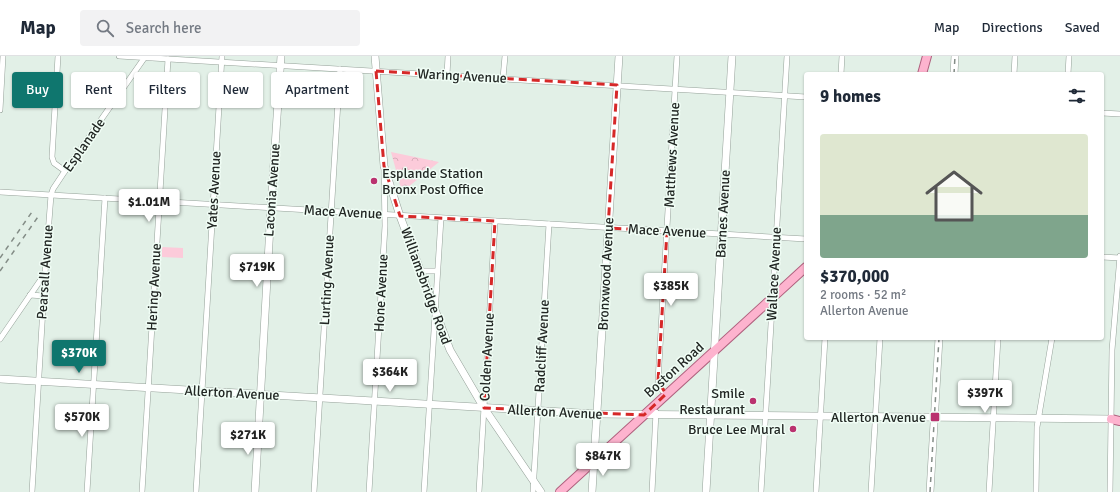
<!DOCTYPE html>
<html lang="en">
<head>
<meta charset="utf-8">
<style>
  body { margin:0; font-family:Signika,sans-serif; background:#f2f2f3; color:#1f2937; height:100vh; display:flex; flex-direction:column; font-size:15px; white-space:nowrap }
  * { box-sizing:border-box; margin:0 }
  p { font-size:13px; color:#747a83 }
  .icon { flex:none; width:22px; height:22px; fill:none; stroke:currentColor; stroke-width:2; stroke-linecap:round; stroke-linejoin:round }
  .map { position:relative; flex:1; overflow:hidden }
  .panel { position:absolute; left:804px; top:16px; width:300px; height:268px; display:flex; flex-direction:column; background:#fff; border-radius:4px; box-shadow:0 1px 3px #0004 }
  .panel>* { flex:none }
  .guide { position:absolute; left:12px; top:16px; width:380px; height:36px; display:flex; gap:8px }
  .price { position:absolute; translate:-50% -34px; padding:0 9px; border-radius:4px; background:#fff; color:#222; font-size:13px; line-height:26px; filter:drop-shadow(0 1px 2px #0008) }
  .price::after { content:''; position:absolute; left:50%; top:24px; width:12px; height:9px; margin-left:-6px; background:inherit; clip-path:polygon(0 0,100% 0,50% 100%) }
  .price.active { background:#0f766e; color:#fff }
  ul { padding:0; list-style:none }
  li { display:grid; align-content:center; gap:8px; height:212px; padding:0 16px }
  li span { display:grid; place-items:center; height:124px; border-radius:4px; color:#555 }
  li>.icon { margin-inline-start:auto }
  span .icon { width:72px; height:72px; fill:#fffc; stroke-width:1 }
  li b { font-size:17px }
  h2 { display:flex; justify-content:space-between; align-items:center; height:48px; padding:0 16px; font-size:17px }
  .tag { padding:0 14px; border-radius:4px; background:#fff; box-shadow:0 1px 3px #0004; font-size:14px; line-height:36px }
  .tag.active { background:#0f766e; color:#fff }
  header { display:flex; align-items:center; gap:24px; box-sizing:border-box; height:56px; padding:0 20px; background:#fff; border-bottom:1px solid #e0e1e3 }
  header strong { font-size:19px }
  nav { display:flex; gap:22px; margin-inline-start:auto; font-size:14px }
  .search { width:280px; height:36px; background:#f2f2f3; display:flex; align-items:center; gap:10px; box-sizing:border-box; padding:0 14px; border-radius:4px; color:#747a83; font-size:15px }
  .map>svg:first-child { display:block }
</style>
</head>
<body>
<header>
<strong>Map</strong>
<div class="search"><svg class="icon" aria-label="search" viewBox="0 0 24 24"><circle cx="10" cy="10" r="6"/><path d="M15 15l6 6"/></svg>Search here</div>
<nav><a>Map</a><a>Directions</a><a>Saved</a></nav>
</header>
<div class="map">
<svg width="1120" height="436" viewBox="0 0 1120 436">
  <defs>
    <pattern id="park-crowns" width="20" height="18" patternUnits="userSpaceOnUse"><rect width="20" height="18" fill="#fccbda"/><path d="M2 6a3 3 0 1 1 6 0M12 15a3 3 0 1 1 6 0" fill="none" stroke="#d8aebb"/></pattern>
  </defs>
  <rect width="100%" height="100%" fill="#e2f0e7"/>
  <polygon fill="#fccbda" points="162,191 183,192 183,202 162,201"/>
  <polygon fill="url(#park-crowns)" points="391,96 439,106 402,136"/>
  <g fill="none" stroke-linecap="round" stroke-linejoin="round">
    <defs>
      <g id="street">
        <polyline points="58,0 52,101 54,107 65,115"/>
        <polyline points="119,0 806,41"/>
        <polyline points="841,18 842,0"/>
        <polyline points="1014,18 1015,0"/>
        <polyline points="1068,18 1069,0"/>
        <polyline points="447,19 448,0"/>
        <polyline points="503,22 505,0"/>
        <polyline points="0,54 3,0"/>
        <polyline points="1102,57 1120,58"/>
        <polyline points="0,136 806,183"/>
        <polyline points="1102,201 1120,202"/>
        <polyline points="421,215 437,215"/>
        <polyline points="30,239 44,240"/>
        <polyline points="0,283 44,219"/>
        <polyline points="666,338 660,332 658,325 677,0"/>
        <polyline points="32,436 45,218 51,139 53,133 65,115 145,1"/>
        <polyline points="87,436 105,142"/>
        <polyline points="142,436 168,3"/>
        <polyline points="196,436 222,0"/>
        <polyline points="314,436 340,13"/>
        <polyline points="369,436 385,170 384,115"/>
        <polyline points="424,436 441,162"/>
        <polyline points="479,436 495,165"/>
        <polyline points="533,436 549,168"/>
        <polyline points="652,436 656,356"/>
        <polyline points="761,436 787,0"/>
        <polyline points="816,436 825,282"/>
        <polyline points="871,436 880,282"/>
        <polyline points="989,436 998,282"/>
        <polyline points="1036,436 1037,371 1052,282"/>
        <polyline points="1110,436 1112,294 1120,200"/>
      </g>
      <g id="secondary">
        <polyline points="375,0 384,110 400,160 450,294 484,352 541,436"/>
        <polyline points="954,18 955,0"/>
        <polyline points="0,323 597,358 1111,363"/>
        <polyline points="255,436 271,152 281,0"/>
        <polyline points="592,436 619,0"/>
        <polyline points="706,436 732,0"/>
        <polyline points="930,436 939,282"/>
      </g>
      <g id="primary">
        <polyline points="922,18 927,0"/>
        <polyline points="1111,363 1120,365"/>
        <polyline points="560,436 806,211"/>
      </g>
    </defs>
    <use href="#street" stroke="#95a199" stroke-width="6"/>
    <use href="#secondary" stroke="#95a199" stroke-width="8"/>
    <use href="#primary" stroke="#af617e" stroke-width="10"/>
    <use href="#street" stroke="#fff" stroke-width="5"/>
    <use href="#secondary" stroke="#fff" stroke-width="7"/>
    <use href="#primary" stroke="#fdb3ce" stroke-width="8"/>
    <g stroke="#838c86" stroke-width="1.5" stroke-dasharray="5 5" stroke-linecap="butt">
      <polyline points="954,18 955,0"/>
      <polyline points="0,202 34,153"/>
      <polyline points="0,215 40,158"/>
      <polyline points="930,436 939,282"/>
    </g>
  </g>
  <path fill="none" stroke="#d62828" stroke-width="3" stroke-dasharray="8 5" stroke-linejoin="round" d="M376,15L617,29L608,172L667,175L658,325L666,338L644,359L484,352L495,165L400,160L384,110Z"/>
  <g fill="#ba326f" stroke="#f0fdf5" stroke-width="1.5">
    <circle cx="374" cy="125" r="4"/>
    <circle cx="753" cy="345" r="4"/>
    <rect x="930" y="356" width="10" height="10" rx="2"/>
    <circle cx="793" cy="373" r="4"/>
  </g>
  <g text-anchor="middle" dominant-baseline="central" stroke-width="3" stroke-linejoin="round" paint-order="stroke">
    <g font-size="14" fill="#222724" stroke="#f0fdf5">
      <text transform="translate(462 20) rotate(3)">Waring Avenue</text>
      <text transform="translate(84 89) rotate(-55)">Esplanade</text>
      <text transform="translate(672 99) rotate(-87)">Matthews Avenue</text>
      <text transform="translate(214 134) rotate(-87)">Yates Avenue</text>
      <text transform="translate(272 134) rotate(-86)">Laconia Avenue</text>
      <text transform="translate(343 156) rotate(3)">Mace Avenue</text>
      <text transform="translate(723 158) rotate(-87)">Barnes Avenue</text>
      <text transform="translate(667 175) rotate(3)">Mace Avenue</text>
      <text transform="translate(45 216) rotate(-86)">Pearsall Avenue</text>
      <text transform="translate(606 218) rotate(-87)">Bronxwood Avenue</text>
      <text transform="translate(774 218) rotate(-87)">Wallace Avenue</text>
      <text transform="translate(327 224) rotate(-87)">Lurting Avenue</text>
      <text transform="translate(426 230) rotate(70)">Williamsbridge Road</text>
      <text transform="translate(154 231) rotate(-87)">Hering Avenue</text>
      <text transform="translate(381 237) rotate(-87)">Hone Avenue</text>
      <text transform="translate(542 290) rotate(-87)">Radcliff Avenue</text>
      <text transform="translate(487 301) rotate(-87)">Colden Avenue</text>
      <text transform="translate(674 314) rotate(-42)">Boston Road</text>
      <text transform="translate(232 337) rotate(3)">Allerton Avenue</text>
      <text transform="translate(555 356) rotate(3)">Allerton Avenue</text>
    </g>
    <g font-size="14" fill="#222724" stroke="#f0fdf5" text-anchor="end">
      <text x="382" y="117" text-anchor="start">Esplande Station<tspan x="382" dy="16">Bronx Post Office</tspan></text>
      <text x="745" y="337">Smile<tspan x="745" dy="16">Restaurant</tspan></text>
      <text x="926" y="361">Allerton Avenue</text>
      <text x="785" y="373">Bruce Lee Mural</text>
    </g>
  </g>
</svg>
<b class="price" style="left:149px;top:167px">$1.01M</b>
<b class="price" style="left:257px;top:232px">$719K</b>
<b class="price" style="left:671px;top:251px">$385K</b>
<b class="price active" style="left:79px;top:318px">$370K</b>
<b class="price" style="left:390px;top:337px">$364K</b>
<b class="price" style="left:985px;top:358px">$397K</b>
<b class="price" style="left:82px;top:382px">$570K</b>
<b class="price" style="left:248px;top:400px">$271K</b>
<b class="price" style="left:603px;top:421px">$847K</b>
<div class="guide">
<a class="tag active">Buy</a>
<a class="tag">Rent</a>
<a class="tag">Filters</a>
<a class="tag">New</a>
<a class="tag">Apartment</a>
</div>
<section class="panel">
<h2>9 homes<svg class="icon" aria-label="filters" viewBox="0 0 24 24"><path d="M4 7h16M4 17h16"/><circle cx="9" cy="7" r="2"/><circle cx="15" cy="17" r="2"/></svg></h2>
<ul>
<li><span style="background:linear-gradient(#dfe7d0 65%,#7fa58c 0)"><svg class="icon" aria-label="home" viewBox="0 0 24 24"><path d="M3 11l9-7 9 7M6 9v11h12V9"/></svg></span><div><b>$370,000</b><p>2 rooms · 52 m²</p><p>Allerton Avenue</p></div></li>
</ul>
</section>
</div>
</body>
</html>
